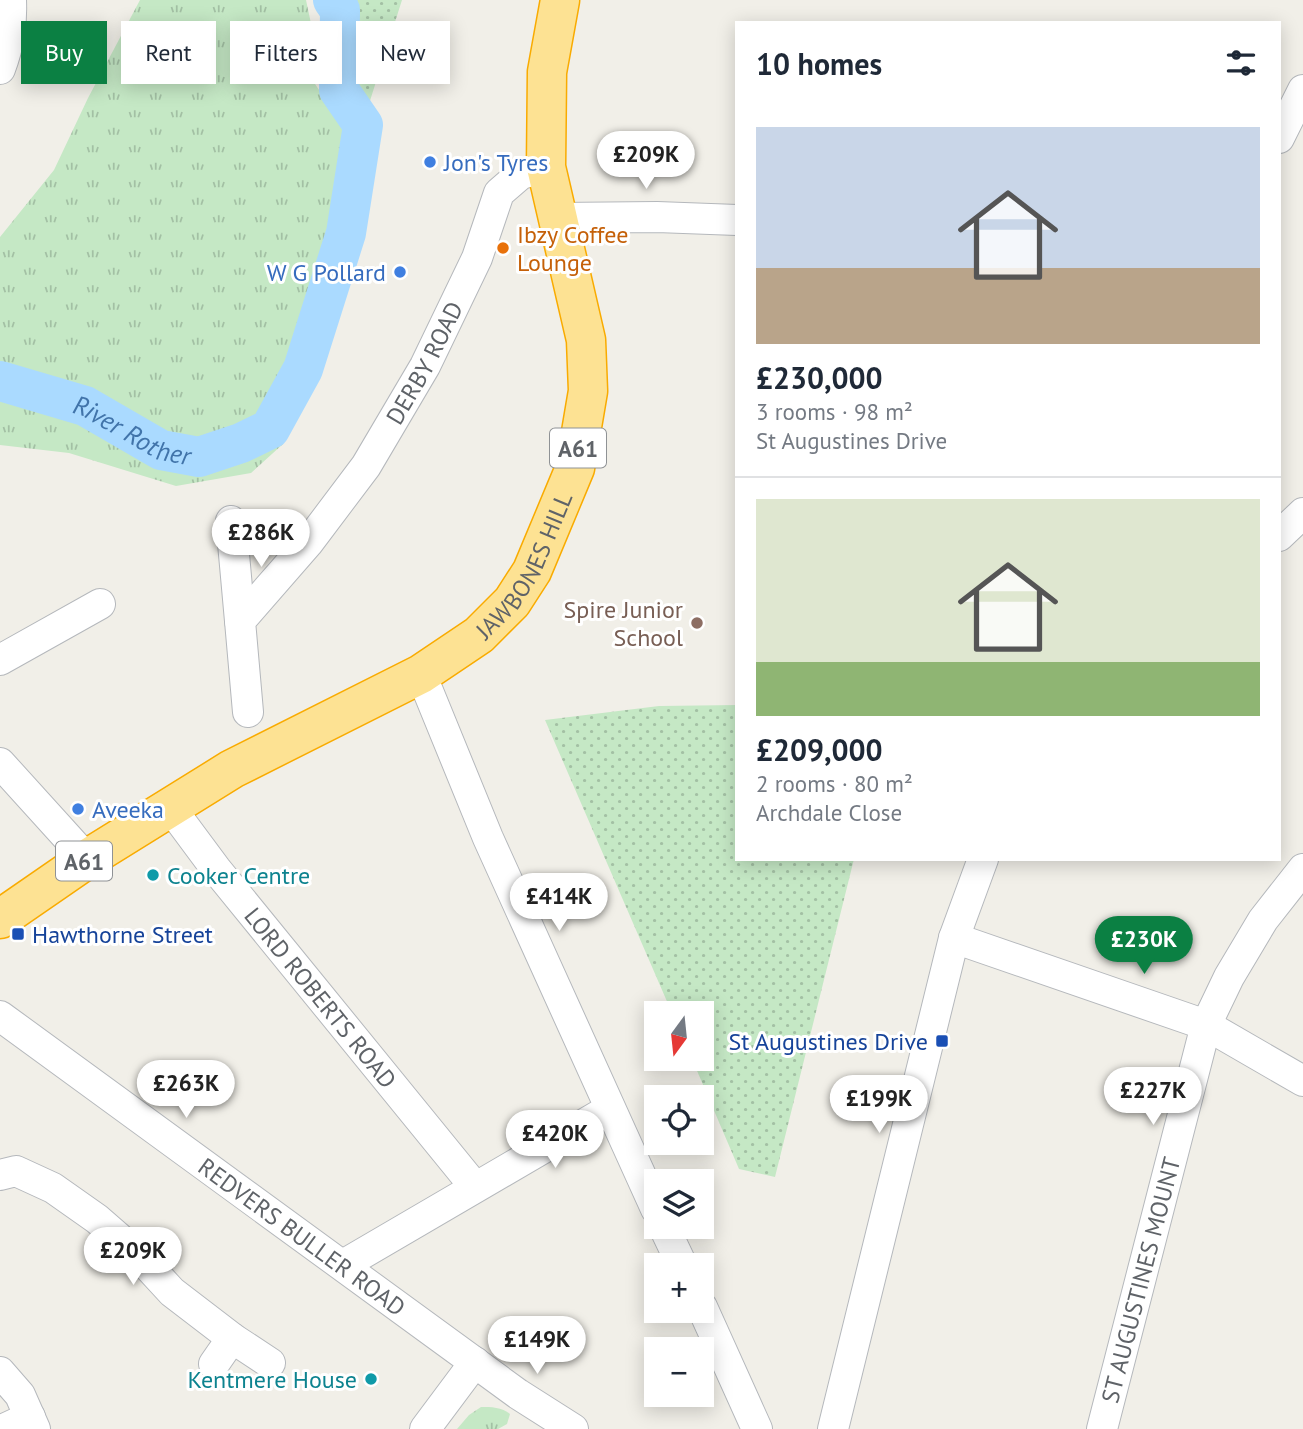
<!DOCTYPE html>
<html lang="en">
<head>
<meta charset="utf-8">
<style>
  body { margin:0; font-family:"PT Sans",sans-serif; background:#f2f2f3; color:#1f2937; height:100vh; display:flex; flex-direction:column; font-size:26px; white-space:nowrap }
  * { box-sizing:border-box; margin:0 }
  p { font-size:23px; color:#747a83 }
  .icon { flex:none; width:38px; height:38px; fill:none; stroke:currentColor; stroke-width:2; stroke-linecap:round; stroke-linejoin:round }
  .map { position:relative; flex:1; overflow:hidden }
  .details { position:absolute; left:735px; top:21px; width:546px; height:840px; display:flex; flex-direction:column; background:#fff; border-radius:0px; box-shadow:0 4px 18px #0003 }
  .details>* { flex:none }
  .guide { position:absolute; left:21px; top:21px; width:609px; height:63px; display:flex; gap:14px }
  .needle { width:46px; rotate:195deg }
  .controls { position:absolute; left:644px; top:1001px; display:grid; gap:14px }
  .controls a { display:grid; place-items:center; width:70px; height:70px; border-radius:0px; background:#fff; box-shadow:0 4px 18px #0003; font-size:35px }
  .price { position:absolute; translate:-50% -60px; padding:0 16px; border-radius:24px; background:#fff; color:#222; font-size:23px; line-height:46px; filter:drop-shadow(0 2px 4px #0008) }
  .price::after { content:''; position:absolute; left:50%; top:42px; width:21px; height:16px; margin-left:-10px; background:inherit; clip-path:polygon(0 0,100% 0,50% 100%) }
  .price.selected { background:#0b8043; color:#fff }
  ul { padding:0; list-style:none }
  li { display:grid; align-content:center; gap:14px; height:371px; padding:0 21px }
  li+li { border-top:2px solid #e0e1e3 }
  li span { display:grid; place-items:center; height:217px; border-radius:0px; color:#555 }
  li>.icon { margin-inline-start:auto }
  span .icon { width:126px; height:126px; fill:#fffc; stroke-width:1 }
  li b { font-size:30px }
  h2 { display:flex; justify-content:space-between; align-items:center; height:84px; padding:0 21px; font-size:30px }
  .chip { padding:0 24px; border-radius:0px; background:#fff; box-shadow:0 4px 18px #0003; font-size:24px; line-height:63px }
  .chip.selected { background:#0b8043; color:#fff }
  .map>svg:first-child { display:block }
</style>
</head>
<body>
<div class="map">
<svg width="1303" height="1429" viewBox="0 0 1303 1429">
  <defs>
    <pattern id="grass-tufts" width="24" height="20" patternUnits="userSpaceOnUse" patternTransform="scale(1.75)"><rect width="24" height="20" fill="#c5e8c5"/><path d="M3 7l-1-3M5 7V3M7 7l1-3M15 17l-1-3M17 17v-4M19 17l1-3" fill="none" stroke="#a3c0a4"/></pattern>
    <pattern id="garden-dots" width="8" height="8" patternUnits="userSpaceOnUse" patternTransform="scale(1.75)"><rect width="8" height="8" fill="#c5e8c5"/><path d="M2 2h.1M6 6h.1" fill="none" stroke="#a3c0a4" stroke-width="1.8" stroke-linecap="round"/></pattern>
  </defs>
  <rect width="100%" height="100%" fill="#f1efe8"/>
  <g fill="url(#grass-tufts)">
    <polygon points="140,0 306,0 313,33 311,78 340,121 350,128 333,226 294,360 263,420 283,444 251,473 176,486 69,453 0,445 0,237 54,170 88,98"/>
    <path d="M481,1407C491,1407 502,1407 510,1414L507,1424L498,1429H457L469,1415Z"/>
  </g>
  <g fill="url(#garden-dots)">
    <polygon points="349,0 402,0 368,107 350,86 353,7"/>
    <polygon points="737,705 737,859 854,859 775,1177 739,1169 692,1059 702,1059 702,1013 672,1013 545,720 659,706"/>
  </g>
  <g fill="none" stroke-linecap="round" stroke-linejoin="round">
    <path stroke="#aadaff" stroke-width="40" id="s1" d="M0,381L85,406L161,450L199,457L241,443L270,429L303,369L346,233L363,125L339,90L340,10L333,0"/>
    <defs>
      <g id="minor">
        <path d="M0,69C9,45 12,26 11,0"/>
        <polyline points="1279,138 1303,90"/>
        <polyline points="557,218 657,217 737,220"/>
        <polyline points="231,521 240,621"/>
        <polyline points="1279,536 1303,513"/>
        <polyline points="0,660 100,604"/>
        <polyline points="421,674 488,838 656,1209"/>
        <path id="s2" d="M248,712L240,621L308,543L366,466L425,366L477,258L499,193L521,174L546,167"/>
        <polyline points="0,763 87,859"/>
        <path id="s3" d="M170,807L216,869L475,1187"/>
        <polyline points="954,938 1206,1025 1303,1081"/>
        <path id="s4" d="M0,1016L518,1394L573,1429"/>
        <polyline points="0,1175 16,1171 53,1188 97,1219 136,1253 172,1292 232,1338 270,1363"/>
        <polyline points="664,1227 682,1265"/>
        <polyline points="343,1265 610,1109"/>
        <polyline points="702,1307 757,1429"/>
        <polyline points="214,1364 232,1338"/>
        <polyline points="0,1372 20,1395 35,1429"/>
        <polyline points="6,1428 30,1417"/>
        <polyline points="425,1429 475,1362"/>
        <polyline points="833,1429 954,938 983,859"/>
        <path id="s5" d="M1102,1429L1206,1025L1229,977L1263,920L1303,869"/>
      </g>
      <g id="highway">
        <path id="s6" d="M0,919L87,859L232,769L421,674L479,635L512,602L532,571L575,468L588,391L586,340L546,167L547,72L560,0"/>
      </g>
    </defs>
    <use href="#minor" stroke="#b5b8bc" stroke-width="32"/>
    <use href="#highway" stroke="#f9ab00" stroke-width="41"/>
    <use href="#minor" stroke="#fff" stroke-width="30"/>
    <use href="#highway" stroke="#fde293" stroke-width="38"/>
  </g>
  <g fill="#3f7fe0" stroke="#fff" stroke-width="2.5">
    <circle cx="430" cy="162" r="7"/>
    <circle cx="400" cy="272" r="7"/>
    <circle cx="78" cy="809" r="7"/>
  </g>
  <circle fill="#e8710a" stroke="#fff" stroke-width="2.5" cx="503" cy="248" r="7"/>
  <circle fill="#8d6e63" stroke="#fff" stroke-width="2.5" cx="697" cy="623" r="7"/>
  <g fill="#0f9aa8" stroke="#fff" stroke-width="2.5">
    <circle cx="153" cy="875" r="7"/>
    <circle cx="371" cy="1379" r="7"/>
  </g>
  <g fill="#1a4fb4" stroke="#fff" stroke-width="2.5">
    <rect x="11" y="927" width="14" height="14" rx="3.5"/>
    <rect x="935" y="1034" width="14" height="14" rx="3.5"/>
  </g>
  <g text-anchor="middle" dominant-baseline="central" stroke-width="6" stroke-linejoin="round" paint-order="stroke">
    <g fill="#fff" stroke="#8f9295" stroke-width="2">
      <rect x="550" y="428.5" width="56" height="39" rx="5"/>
      <rect x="56" y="841.5" width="56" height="39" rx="5"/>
    </g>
    <g font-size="23" font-weight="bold" fill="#5f6368">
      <text x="578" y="448">A61</text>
      <text x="84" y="861">A61</text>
    </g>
    <g font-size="24" fill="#366cbe" stroke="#fff" text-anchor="start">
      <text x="444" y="162">Jon's Tyres</text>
      <text x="386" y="272" text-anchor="end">W G Pollard</text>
      <text x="92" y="809">Aveeka</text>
    </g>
    <g font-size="24" fill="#c56008" stroke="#fff" text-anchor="start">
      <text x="517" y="234">Ibzy Coffee<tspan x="517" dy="28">Lounge</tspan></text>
    </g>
    <g font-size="24" fill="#5f6368" stroke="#fff">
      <text stroke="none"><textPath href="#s2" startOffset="410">DERBY ROAD</textPath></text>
      <text stroke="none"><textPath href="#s6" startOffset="642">JAWBONES HILL</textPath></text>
      <text stroke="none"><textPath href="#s3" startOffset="243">LORD ROBERTS ROAD</textPath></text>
      <text stroke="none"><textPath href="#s4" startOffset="374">REDVERS BULLER ROAD</textPath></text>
      <text stroke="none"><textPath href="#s5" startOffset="154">ST AUGUSTINES MOUNT</textPath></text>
    </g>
    <g font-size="24" fill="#785e54" stroke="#fff" text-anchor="end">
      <text x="683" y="609">Spire Junior<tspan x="683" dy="28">School</tspan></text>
    </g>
    <g font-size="24" fill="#0d838f" stroke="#fff" text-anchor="start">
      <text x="167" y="875">Cooker Centre</text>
      <text x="357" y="1379" text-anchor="end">Kentmere House</text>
    </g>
    <g font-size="24" fill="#164399" stroke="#fff" text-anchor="start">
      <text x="32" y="934">Hawthorne Street</text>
      <text x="928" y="1041" text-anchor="end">St Augustines Drive</text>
    </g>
    <g font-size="26" font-style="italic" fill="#4174aa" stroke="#fff">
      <text stroke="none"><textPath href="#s1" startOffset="142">River Rother</textPath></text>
    </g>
  </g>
</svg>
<div class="controls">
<a><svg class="needle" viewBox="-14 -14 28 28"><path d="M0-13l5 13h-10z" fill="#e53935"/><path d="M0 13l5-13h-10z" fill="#747a83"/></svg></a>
<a><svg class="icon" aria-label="locate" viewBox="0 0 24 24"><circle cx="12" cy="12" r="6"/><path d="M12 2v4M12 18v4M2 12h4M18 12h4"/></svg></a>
<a><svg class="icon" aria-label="layers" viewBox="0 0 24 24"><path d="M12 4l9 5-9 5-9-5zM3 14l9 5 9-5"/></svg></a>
<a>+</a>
<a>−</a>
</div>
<b class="price" style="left:646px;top:191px">£209K</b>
<b class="price" style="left:261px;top:569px">£286K</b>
<b class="price" style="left:559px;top:933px">£414K</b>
<b class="price selected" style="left:1144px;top:976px">£230K</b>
<b class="price" style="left:186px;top:1120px">£263K</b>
<b class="price" style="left:1153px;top:1127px">£227K</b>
<b class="price" style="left:879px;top:1135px">£199K</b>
<b class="price" style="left:555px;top:1170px">£420K</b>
<b class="price" style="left:133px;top:1287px">£209K</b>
<b class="price" style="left:537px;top:1376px">£149K</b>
<div class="guide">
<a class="chip selected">Buy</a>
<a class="chip">Rent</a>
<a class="chip">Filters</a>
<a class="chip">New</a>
</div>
<section class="details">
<h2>10 homes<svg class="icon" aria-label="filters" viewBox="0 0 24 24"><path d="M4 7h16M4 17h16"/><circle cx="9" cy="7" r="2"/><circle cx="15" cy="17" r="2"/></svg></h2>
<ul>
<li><span style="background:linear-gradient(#c9d6e8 65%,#b9a48a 0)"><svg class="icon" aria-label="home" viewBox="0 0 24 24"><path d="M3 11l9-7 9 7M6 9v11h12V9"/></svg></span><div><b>£230,000</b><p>3 rooms · 98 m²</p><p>St Augustines Drive</p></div></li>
<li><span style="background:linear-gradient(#dfe7d0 75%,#8fb573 0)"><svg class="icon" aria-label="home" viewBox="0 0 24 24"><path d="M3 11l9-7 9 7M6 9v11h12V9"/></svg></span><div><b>£209,000</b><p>2 rooms · 80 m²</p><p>Archdale Close</p></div></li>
</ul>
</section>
</div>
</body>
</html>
